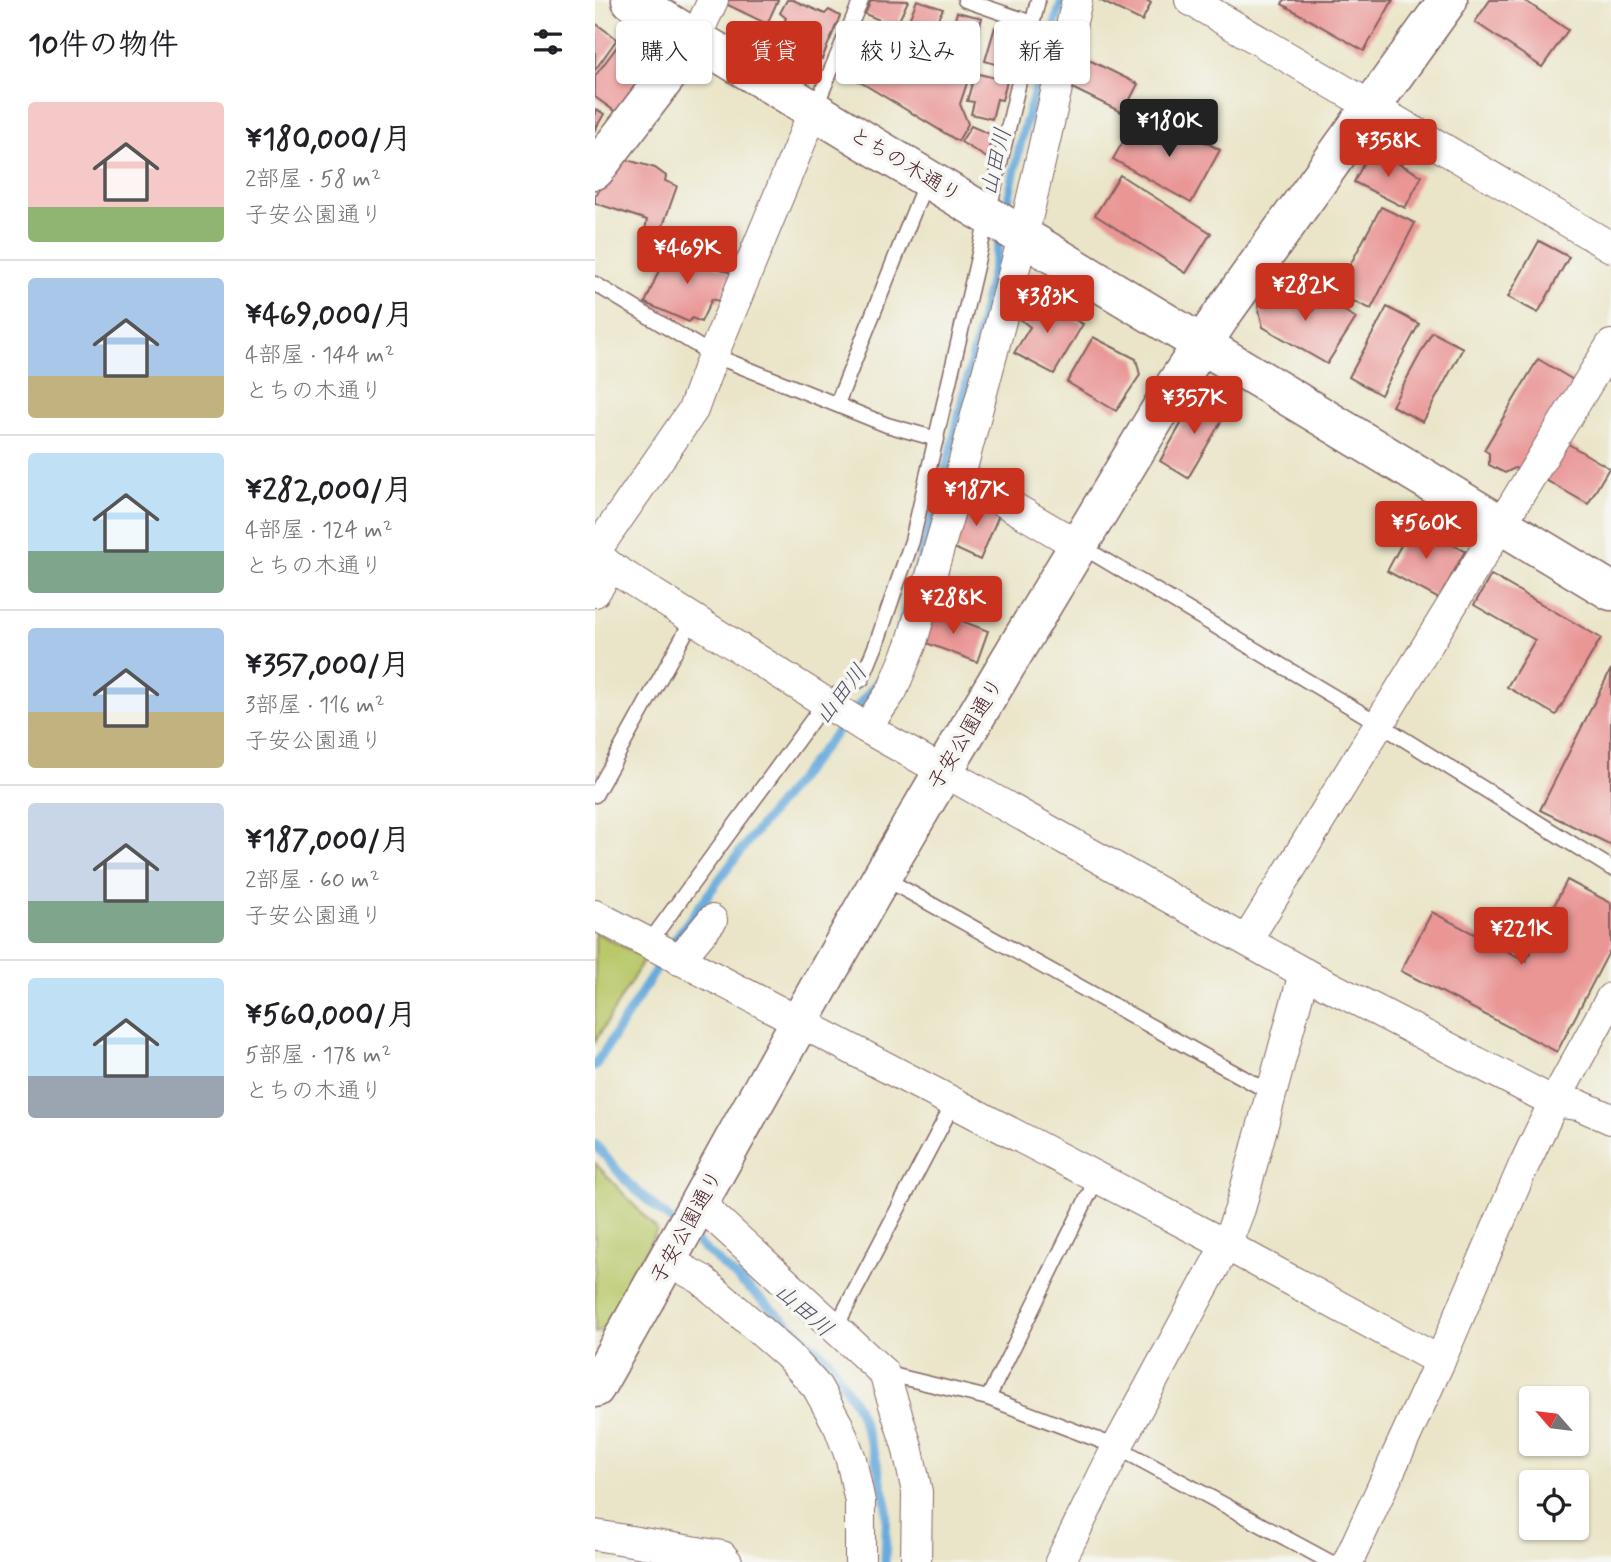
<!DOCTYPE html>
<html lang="ja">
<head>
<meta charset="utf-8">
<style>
  body { margin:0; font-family:Mynerve,"Klee One",sans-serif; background:#f6f6f6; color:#202124; height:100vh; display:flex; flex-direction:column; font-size:26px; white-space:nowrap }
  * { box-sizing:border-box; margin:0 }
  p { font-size:23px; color:#757577 }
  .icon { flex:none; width:38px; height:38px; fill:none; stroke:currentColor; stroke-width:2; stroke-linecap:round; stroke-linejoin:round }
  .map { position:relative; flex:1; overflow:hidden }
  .side { display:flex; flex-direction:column; background:#fff; width:595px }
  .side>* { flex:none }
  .hud { position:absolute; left:21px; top:21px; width:665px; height:63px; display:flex; gap:14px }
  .needle { width:46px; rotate:298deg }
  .controls { position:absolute; left:924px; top:1386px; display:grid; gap:14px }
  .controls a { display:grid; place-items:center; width:70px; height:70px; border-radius:7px; background:#fff; box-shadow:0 2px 5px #0004; font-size:35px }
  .price { position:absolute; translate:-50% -60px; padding:0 16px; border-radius:7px; background:#c8321e; color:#fff; font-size:23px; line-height:46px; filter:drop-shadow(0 2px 4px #0008) }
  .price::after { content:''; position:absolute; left:50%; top:42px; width:21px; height:16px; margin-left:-10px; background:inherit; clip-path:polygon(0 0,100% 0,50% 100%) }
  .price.current { background:#222; color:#fff }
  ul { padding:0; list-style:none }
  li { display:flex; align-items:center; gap:21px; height:175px; padding:0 28px }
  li+li { border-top:2px solid #e0e0e0 }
  li span { display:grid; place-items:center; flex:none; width:196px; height:140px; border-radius:7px; color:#555 }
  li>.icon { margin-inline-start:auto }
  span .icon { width:84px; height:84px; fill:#fffc; stroke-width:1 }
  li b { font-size:30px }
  h2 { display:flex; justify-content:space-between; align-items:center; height:84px; padding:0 28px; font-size:30px }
  .chip { padding:0 24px; border-radius:7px; background:#fff; box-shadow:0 2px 5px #0004; font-size:24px; line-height:63px }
  .chip.current { background:#c8321e; color:#fff }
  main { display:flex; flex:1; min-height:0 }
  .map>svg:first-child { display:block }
</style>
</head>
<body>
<main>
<section class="side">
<h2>10件の物件<svg class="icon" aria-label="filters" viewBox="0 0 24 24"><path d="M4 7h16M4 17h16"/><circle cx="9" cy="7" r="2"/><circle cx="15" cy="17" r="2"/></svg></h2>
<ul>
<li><span style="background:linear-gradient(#f6c9c9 75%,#8fb573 0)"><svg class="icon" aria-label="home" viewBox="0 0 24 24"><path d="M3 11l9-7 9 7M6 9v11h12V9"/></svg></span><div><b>¥180,000/月</b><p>2部屋 · 58 m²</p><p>子安公園通り</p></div></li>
<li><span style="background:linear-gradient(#a9c7e8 70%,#c2b280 0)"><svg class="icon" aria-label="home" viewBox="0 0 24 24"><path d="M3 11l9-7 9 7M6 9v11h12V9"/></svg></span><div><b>¥469,000/月</b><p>4部屋 · 144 m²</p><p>とちの木通り</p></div></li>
<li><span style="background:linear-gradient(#bfe0f5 70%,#7fa58c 0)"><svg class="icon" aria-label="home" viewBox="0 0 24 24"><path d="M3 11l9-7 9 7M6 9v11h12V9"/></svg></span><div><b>¥282,000/月</b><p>4部屋 · 124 m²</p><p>とちの木通り</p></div></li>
<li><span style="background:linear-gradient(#a9c7e8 60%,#c2b280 0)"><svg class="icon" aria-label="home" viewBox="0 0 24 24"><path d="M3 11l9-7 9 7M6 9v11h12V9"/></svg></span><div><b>¥357,000/月</b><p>3部屋 · 116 m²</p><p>子安公園通り</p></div></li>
<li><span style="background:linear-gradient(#c9d6e8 70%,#7fa58c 0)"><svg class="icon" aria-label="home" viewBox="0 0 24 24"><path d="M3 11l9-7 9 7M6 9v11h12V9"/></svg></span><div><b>¥187,000/月</b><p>2部屋 · 60 m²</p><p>子安公園通り</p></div></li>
<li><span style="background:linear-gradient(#bfe0f5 70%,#9aa5b1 0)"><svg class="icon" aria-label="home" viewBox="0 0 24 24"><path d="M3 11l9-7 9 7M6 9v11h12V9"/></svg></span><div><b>¥560,000/月</b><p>5部屋 · 178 m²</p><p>とちの木通り</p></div></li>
</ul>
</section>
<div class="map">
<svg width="1016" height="1562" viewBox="0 0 1016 1562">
  <rect width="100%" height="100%" fill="#f6f6f2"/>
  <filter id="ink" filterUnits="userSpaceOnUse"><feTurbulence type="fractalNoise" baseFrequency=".0143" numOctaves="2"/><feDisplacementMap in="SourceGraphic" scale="14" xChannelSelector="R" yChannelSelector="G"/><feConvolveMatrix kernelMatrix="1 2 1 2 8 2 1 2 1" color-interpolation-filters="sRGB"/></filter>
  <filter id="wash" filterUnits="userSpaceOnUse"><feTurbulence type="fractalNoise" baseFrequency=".00686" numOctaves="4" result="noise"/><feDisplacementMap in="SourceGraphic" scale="28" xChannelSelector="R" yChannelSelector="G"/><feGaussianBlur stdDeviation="1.57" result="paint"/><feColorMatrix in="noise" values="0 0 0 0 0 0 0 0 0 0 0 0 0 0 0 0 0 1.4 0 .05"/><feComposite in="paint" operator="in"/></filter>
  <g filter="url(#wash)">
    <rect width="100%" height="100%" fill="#eae5c8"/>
    <g fill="#b9c86a" stroke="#82744a" stroke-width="2">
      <polygon points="0,932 50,958 0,1042"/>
      <polygon points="0,1163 62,1230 7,1331 0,1333"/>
    </g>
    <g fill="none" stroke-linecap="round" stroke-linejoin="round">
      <g stroke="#67aadc" stroke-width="9">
        <polyline points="410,214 428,132 467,0"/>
        <polyline points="306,628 357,447 406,235"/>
        <polyline points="0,1066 83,935 153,841 289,674"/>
        <polyline points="0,1144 32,1182 81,1225"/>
        <polyline points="95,1236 234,1360 262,1407 280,1455 292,1506 290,1562"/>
      </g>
    </g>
    <g id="blocks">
      <g fill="#e99695">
        <polygon points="133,0 183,0 172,24 131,4"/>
        <polygon points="192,0 198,0 230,14 234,10 245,16 227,59 184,33 191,18 185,13"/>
        <polygon points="276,0 313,1 301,27 270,14"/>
        <polygon points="322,0 348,9 341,22 347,26 340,43 310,30"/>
        <polygon points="504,0 551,0 556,3 547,21"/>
        <polygon points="689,0 798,0 769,51 687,4"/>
        <polygon points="895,0 929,0 973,30 947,67 880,22"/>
        <polygon points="362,12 387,18 378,52 353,46"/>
        <polygon points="0,23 22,39 0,70"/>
        <polygon points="400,27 425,34 414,68 390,61"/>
        <polygon points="27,40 60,60 21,112 0,97 0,76"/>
        <polygon points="266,40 316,70 326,51 373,80 365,104 373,124 363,141 247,71"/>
        <polygon points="492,59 543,84 528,113 477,88"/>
        <polygon points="380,73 412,81 407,100 402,99 397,119 376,114 379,102 372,101"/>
        <polygon points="0,109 9,114 0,130"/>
        <polygon points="570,120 625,150 596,203 518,159 535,129 555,139"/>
        <polygon points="376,126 397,135 392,158 366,142"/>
        <polygon points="776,149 827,176 810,208 759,182"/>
        <polygon points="29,159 60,168 71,176 70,181 82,186 64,237 50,230 52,220 0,203 0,196"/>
        <polygon points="525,175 616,233 591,273 500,215"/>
        <polygon points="786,207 820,223 776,309 740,293"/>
        <polygon points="944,241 974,257 943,313 913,297"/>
        <polygon points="74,247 136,273 124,301 117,299 106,322 97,318 94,322 50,303"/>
        <polygon points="679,282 693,289 690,297 717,312 726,297 761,318 732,364 668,327 663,306 668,297 675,296 674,288"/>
        <polygon points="437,296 488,324 459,374 419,353 435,327 425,319"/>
        <polygon points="792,307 824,324 786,395 754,377"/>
        <polygon points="837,332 868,348 828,422 797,406"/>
        <polygon points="498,337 541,359 545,375 521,411 472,382"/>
        <polygon points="943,359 980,381 926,472 920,468 910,473 894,465 894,453 889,450"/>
        <polygon points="617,400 634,408 593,478 565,461 598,403"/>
        <polygon points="970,442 1014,468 993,504 949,479"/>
        <polygon points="373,496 406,510 385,560 359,548"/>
        <polygon points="818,523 870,551 844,599 792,571"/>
        <polygon points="896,575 1006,638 961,715 912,687 940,640 879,605"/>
        <polygon points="336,609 393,631 382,662 323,640"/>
        <polygon points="1016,669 1016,845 945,810"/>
        <polygon points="972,880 1016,903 1016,948 962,1052 806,971 837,912 931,961"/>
      </g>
    </g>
  </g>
  <g filter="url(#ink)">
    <use href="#blocks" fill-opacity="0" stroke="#826462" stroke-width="2"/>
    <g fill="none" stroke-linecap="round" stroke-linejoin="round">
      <defs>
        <g id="lane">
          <polyline points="370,0 437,23"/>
          <polyline points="220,108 266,0"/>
          <polyline points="0,284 118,355 292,425 342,439"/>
          <polyline points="242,404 331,181"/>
          <polyline points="486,546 783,723 1016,868"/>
          <polyline points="0,795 98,619"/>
          <polyline points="289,878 676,1093"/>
          <polyline points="53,944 231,701 267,679 281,645 317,541 443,0"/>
          <polyline points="241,1327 359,1102"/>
          <polyline points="289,1373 393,1398 522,1447 735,1562"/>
          <polyline points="393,1398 502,1178"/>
        </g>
        <g id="street">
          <polyline points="595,0 1016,247"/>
          <polyline points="100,39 118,0"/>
          <polyline points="365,476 484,546"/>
          <polyline points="0,552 98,410 118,355 219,110"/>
          <polyline points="0,553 16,567 271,728 709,973 959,1102 984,1105 1016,1119"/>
          <polyline points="0,592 16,567"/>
          <polyline points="271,728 297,691 316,645 365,476 428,237 482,0"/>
          <polyline points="0,915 631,1245 845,1361"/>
          <polyline points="652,940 1016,345"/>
          <polyline points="84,960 117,920"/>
          <polyline points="105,1204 289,1373 312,1446 322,1492 321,1562"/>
          <polyline points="73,1261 106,1279 193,1355 222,1387 244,1427 256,1459 265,1502 265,1562"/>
          <polyline points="0,1535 127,1556 132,1562"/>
          <polyline points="465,1562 522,1447 631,1245 645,1209 709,973"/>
          <polyline points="753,1562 845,1361 928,1167 959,1102 1016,998"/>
        </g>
        <g id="secondary">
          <polyline points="36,0 1016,591"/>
          <polyline points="0,170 100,39"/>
          <path d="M0,1388C96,1219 189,1047 286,878C382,711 483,547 582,382L630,310L853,0"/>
        </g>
      </defs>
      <use href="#lane" stroke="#826462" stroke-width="17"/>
      <use href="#street" stroke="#826462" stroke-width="32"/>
      <use href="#secondary" stroke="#826462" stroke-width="41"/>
      <use href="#lane" stroke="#fff" stroke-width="14"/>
      <use href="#street" stroke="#fff" stroke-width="30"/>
      <use href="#secondary" stroke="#fff" stroke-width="38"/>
    </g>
  </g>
  <g text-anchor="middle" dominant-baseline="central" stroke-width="7" stroke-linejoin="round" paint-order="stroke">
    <g font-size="21" fill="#4a1f2b" stroke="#f6f6f2">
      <text transform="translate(310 165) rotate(31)">とちの木通り</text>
      <text transform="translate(371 734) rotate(-59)">子安公園通り</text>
      <text transform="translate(92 1227) rotate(-61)">子安公園通り</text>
    </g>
    <g font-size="23" font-style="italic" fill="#545069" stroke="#f6f6f2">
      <text transform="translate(402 162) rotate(-77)">山田川</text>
      <text transform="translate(247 695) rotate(-52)">山田川</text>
      <text transform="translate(208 1311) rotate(41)">山田川</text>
    </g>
  </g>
</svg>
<div class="controls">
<a><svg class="needle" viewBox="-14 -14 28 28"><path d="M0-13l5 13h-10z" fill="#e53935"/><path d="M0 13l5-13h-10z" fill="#757577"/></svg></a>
<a><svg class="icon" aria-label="locate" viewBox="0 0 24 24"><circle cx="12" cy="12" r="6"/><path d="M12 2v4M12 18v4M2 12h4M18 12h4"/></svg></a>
</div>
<b class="price current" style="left:574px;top:159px">¥180K</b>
<b class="price" style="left:793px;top:179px">¥358K</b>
<b class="price" style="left:92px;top:286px">¥469K</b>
<b class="price" style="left:710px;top:323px">¥282K</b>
<b class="price" style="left:452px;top:335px">¥383K</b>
<b class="price" style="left:599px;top:436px">¥357K</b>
<b class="price" style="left:381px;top:528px">¥187K</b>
<b class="price" style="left:831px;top:561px">¥560K</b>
<b class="price" style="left:358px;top:636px">¥288K</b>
<b class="price" style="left:926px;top:967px">¥221K</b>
<div class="hud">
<a class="chip">購入</a>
<a class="chip current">賃貸</a>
<a class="chip">絞り込み</a>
<a class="chip">新着</a>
</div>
</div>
</main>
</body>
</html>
